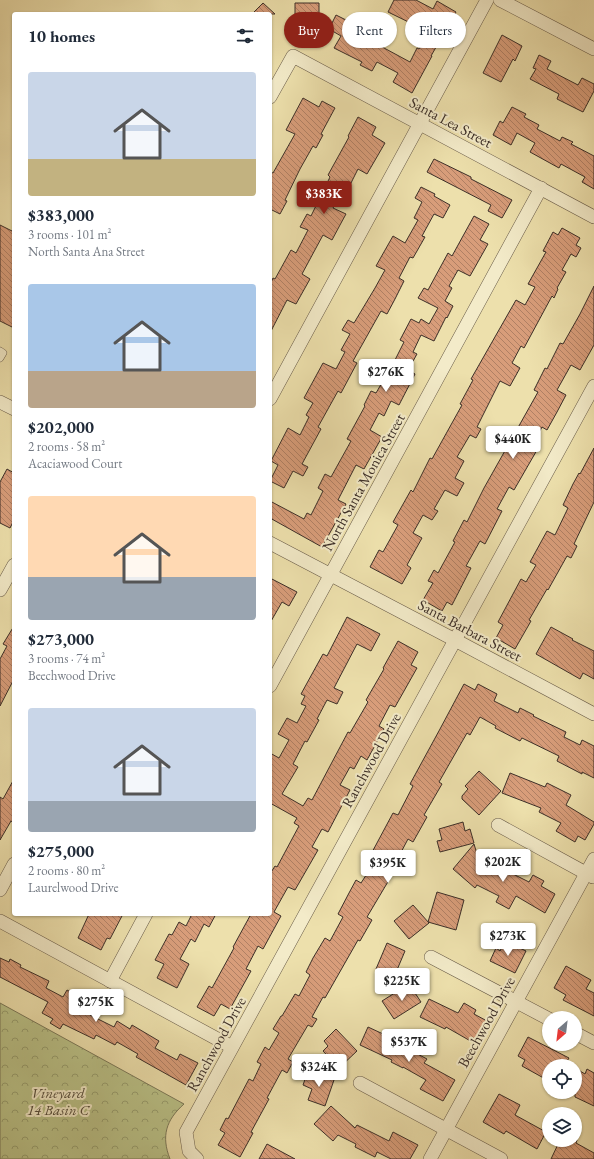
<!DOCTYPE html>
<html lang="en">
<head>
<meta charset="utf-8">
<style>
  body { margin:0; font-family:"EB Garamond",serif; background:#f2f2f3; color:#1f2937; height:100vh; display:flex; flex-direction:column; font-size:15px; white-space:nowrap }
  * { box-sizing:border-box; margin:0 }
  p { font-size:13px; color:#747a83 }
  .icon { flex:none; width:22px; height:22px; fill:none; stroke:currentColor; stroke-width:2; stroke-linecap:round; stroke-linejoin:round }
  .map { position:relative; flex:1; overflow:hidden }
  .side { position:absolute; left:12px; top:12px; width:260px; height:904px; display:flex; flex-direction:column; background:#fff; border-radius:4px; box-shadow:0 1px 3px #0004 }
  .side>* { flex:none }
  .banner { position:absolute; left:284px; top:12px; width:250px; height:36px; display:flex; gap:8px }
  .needle { width:26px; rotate:208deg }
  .tools { position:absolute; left:542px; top:1011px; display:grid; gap:8px }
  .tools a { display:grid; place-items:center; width:40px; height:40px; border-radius:50%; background:#fff; box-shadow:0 1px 3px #0004; font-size:20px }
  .price { position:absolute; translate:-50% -34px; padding:0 9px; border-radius:4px; background:#fff; color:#222; font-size:13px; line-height:26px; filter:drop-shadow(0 1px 2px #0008) }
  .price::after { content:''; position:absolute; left:50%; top:24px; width:12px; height:9px; margin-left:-6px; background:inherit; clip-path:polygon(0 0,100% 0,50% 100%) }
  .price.current { background:#8f2418; color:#fff }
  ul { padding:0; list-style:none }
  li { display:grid; align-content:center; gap:8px; height:212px; padding:0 16px }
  li span { display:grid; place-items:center; height:124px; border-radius:4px; color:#555 }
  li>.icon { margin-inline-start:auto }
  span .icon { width:72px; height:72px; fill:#fffc; stroke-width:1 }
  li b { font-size:17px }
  h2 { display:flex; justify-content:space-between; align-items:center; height:48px; padding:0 16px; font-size:17px }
  .tag { padding:0 14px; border-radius:18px; background:#fff; box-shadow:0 1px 3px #0004; font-size:14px; line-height:36px }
  .tag.current { background:#8f2418; color:#fff }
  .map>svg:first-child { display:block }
</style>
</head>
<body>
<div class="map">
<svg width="594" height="1159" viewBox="0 0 594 1159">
  <defs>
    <pattern id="forest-crowns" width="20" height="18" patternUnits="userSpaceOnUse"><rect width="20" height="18" fill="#bac288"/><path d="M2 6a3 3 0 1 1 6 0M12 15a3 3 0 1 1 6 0" fill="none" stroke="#989e6f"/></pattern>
    <pattern id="building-back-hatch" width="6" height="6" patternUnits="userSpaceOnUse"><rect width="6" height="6" fill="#d89d7a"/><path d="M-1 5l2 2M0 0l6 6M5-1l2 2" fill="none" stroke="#b08064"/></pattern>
  </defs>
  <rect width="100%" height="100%" fill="#ede0ac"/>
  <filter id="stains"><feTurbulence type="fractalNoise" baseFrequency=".005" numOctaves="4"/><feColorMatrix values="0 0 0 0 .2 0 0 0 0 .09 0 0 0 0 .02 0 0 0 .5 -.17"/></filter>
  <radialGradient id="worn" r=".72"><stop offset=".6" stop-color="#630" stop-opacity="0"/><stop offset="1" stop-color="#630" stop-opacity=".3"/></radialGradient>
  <path fill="url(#forest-crowns)" stroke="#7b7858" d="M0,1003L184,1104C166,1120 161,1136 170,1159H0Z"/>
  <g fill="url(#building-back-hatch)" stroke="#3c2f28">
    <polygon points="394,0 416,0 433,9 437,1 456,12 431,56 432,56 412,93 393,82 398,73 377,62 372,71 360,65 362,62 334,48 341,36 329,29 336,15 364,29 360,35 410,62 417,48 419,49 429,32 388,12"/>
    <polygon points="263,3 275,14 252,14"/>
    <polygon points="295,3 319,3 319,19 304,19 304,29 291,29 291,17 295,17"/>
    <polygon points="502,35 522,46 515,61 513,59 501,82 483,73"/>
    <polygon points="539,55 551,61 547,69 578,85 582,78 594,84 594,91 583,112 557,99 559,94 530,79 536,69 533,68"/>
    <polygon points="303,98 319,107 322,101 335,108 321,134 323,135 316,148 313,146 300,169 285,200 287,201 280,214 270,209 270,172 273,173 295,134 286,130"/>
    <polygon points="512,107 526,114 524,117 539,125 537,129 560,141 562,137 573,142 571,144 594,156 594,189 582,182 585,177 561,164 559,168 530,152 535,143 517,133 511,145 493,135 500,121 503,123"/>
    <polygon points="358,117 376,127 372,135 385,143 367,174 358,169 349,187 345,185 333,208 346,214 340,225 332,240 323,235 302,274 310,279 296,304 287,300 270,333 270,285 273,278 275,279 291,250 296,253 308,230 300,227 307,214 311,216 330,177 328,175 349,137 348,136"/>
    <polygon points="434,159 471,177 471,179 512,200 502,218 488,211 491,205 427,172"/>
    <polygon points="421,187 435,194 434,196 450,205 443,218 434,214 422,236 425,237 413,258 410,257 399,278 404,281 395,299 387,314 381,311 353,361 357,363 341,393 338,391 318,427 321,429 302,464 308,467 303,476 293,471 284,488 270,481 278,465 271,461 288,428 300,435 309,417 306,415 313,403 304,398 323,363 336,369 345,352 341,350 350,334 342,330 348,320 354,323 375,288 385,270 376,266 393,236 405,243 418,220 414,218 422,202 415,198"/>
    <polygon points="474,216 489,224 480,240 488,244 470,276 458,270 449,286 452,288 445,301 453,306 447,318 446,317 434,341 421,335 413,352 417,354 408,370 415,374 399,405 391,401 384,416 379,413 370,430 382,437 364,469 356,465 338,500 346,504 322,547 270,518 270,501 304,519 307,513 311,515 323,491 318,488 325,474 331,477 351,441 347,439 365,406 364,405 371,391 376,393 383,381 384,382 404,342 400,340 411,319 419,323 421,319 429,324 438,308 418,298 424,288 428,290 448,253 452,256"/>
    <polygon points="0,225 14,232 14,328 0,321"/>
    <polygon points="562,228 580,238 576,245 581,248 576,257 571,254 562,270 566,272 557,288 558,289 554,298 552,296 524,348 521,346 512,363 520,368 510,386 500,381 477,427 481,429 476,438 470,435 457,457 464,461 455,478 464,483 457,496 445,490 434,509 438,511 432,520 423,515 413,533 422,538 407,565 411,568 402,584 370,567 379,550 383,552 398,525 393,522 411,490 413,492 430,458 432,459 462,405 460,404 473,380 471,379 516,300 525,305 535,287 528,284 546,252 543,251 553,232 558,235"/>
    <polygon points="594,286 594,345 580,370 571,365 557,390 566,395 557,412 547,430 542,427 531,447 537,450 514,490 509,487 497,509 502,511 485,544 480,541 466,566 471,568 452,605 447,602 442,611 423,600 433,583 428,581 434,570 438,573 455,542 453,541 464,520 467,522 484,488 538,392 534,390 545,368 547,369 560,343 563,344 580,314"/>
    <polygon points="594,448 594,502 574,544 577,546 571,558 567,556 548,590 547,589 529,620 531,621 515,649 496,638 503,625 498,622 521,579 526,582 536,565 530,562 547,531 555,535 568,508 563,505 573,484 579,473 580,474"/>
    <polygon points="7,469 14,473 14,520 10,528 0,523 0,482"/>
    <polygon points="270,578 297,592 289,606 282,602 270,623"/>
    <polygon points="347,617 380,634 371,651 357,644 334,688 343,692 337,704 327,700 317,719 319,720 307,742 305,741 293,764 298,767 282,794 303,806 308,798 312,800 348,732 350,733 368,702 366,700 384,669 383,668 398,641 418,652 411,665 417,668 395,707 390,705 379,726 384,729 367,760 361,756 354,769 350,767 340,785 350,790 328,832 322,829 312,847 318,850 295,890 288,887 274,912 281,916 263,949 258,946 246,969 251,971 230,1009 221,1004 214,1016 197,1007 209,986 212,988 234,948 233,947 251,914 270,914 270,874 275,866 277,867 299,826 294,823 297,818 270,803 270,753 279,758 289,740 278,734 287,718 297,723 306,706 301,704 305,696 301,694 323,654 327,656"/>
    <polygon points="14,626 14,679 0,706 0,659 7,646 3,644"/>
    <polygon points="551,627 573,639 572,640 594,651 594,679 583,673 580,679 536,654"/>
    <polygon points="464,684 475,690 478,684 497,694 494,701 518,713 520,708 534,715 533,716 566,732 564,737 580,745 582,740 594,746 594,778 582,772 582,774 557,761 559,756 522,738 520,741 495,728 496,726 480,717 470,735 467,733 439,782 442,784 424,815 427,817 413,842 408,839 387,879 389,880 367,917 372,920 360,941 358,940 325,998 323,997 312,1017 317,1019 312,1027 308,1025 288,1059 293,1062 287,1073 282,1070 267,1098 269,1099 251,1132 253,1133 240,1157 218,1145 225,1133 220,1130 226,1118 228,1119 249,1079 253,1081 261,1064 257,1062 265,1047 269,1050 279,1033 273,1029 281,1016 282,1016 295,994 299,996 310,975 306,972 313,958 325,938 330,941 343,917 338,914 349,893 356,880 361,883 372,866 371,865 374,858 370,856 393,813 398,815 413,786 410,784 440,729"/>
    <polygon points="479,771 501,791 479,815 462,799 462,796 468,789 465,786"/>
    <polygon points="510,773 545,787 547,783 571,795 566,805 594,822 594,824 585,840 578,836 575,842 556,831 561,823 539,812 541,808 502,793"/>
    <polygon points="14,779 14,823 11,821 0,840 0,797 3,799"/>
    <polygon points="463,822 465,831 470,829 474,843 440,852 437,841 442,840 439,829"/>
    <polygon points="474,844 477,854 502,876 505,870 529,882 533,875 544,881 541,886 555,894 545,913 516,896 509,909 496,902 499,896 477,885 475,888 453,869"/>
    <polygon points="437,892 464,900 456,930 428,922"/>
    <polygon points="413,905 429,923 409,939 394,921"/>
    <polygon points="89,914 123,914 110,939 107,938 101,950 78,938"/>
    <polygon points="192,914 216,914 209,927 204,924 195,942 191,939 180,959 189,964 177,988 157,978 164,964 155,960 169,934 172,935 179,922 186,926"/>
    <polygon points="505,941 526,951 515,973 490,961 496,948 500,951"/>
    <polygon points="387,943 405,951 394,977 376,969"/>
    <polygon points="0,958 9,962 10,959 21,965 20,967 49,981 46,988 63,997 67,990 95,1005 90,1015 114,1027 117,1021 130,1029 132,1025 159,1041 155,1048 177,1060 180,1054 198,1063 186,1085 136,1057 138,1054 117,1042 115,1045 96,1035 94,1039 63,1024 60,1029 50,1023 53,1019 42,1013 48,1002 0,977"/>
    <polygon points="566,966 591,980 586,989 594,993 594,1016 563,1000 566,995 554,988"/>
    <polygon points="409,984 421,1002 394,1019 382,1001"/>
    <polygon points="429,999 458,1013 464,1003 476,1010 474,1014 487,1021 474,1043 446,1027 445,1029 420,1017"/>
    <polygon points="368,1027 396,1040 395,1042 427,1059 424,1063 455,1080 443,1101 420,1089 426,1080 403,1067 403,1068 391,1062 392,1060 360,1045"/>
    <polygon points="336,1029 357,1051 339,1068 323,1051 328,1046 324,1041"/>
    <polygon points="528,1037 569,1058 564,1066 549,1066 549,1081 522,1066 525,1060 518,1056"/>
    <polygon points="575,1068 585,1074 587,1069 594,1073 594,1106 575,1097"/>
    <polygon points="308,1071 334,1080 325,1106 308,1100 312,1089 303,1085"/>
    <polygon points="499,1094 520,1105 515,1115 546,1132 537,1149 506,1131 504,1134 483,1122"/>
    <polygon points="331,1106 355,1128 357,1125 389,1141 393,1132 418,1145 410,1159 391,1159 377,1152 375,1157 355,1147 356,1144 338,1135 333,1141 314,1124"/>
    <polygon points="560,1140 577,1140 576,1143 594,1153 594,1159 551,1159"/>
    <polygon points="267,1144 295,1159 259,1159"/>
  </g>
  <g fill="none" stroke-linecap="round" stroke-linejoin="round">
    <defs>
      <polyline id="service" points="0,351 3,353 0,358"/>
      <g id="minor">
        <polyline points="500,0 594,49"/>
        <polyline points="270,97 293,56 594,217"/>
        <polyline points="270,399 487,0"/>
        <polyline points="0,402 14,409"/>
        <polyline points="270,543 455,640 594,714"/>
        <polyline points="0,590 14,565"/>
        <polyline points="270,686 541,188"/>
        <polyline points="498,825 593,877"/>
        <polyline points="0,890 14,864"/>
        <polyline points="0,921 232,1047"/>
        <polyline points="431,957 549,1019"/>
        <polyline points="110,981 146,914"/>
        <polyline points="575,1033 594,1043"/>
        <polyline points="360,1083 501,1159"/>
        <polyline points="197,1159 189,1151 186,1132 594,386"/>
        <polyline points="430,1159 594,859"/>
      </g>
    </defs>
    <use href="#service" stroke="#685b49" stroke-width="8"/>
    <use href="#minor" stroke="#685b49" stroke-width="14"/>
    <use href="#service" stroke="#f3ebc9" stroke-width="7"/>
    <use href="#minor" stroke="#f3ebc9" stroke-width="13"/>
  </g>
  <g text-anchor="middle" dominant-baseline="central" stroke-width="4" stroke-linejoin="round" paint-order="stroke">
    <g font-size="15" fill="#3c2f28" stroke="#f3ebc9">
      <text transform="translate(451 122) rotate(28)">Santa Lea Street</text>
      <text transform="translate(363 482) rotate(-61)">North Santa Monica Street</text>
      <text transform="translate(470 630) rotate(28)">Santa Barbara Street</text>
      <text transform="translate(371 760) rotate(-61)">Ranchwood Drive</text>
      <text transform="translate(486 1022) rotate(-61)">Beechwood Drive</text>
      <text transform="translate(216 1044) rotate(-61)">Ranchwood Drive</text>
    </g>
    <g font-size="15" font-style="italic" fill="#554c3b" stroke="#f3ebc9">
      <text x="58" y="1092">Vineyard<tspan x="58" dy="17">14 Basin C</tspan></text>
    </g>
  </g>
  <rect width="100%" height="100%" filter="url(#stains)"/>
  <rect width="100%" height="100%" fill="url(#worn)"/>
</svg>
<div class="tools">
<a><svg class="needle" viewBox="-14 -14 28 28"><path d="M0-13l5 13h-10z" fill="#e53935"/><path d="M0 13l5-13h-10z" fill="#747a83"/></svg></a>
<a><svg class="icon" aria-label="locate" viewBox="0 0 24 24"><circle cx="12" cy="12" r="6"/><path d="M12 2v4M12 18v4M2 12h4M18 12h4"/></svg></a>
<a><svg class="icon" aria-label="layers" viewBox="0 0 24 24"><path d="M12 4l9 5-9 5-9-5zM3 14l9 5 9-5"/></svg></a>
</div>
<b class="price current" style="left:324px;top:215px">$383K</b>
<b class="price" style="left:386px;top:393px">$276K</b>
<b class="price" style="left:513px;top:460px">$440K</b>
<b class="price" style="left:503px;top:883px">$202K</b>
<b class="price" style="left:388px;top:884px">$395K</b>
<b class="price" style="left:508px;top:957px">$273K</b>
<b class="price" style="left:402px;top:1002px">$225K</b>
<b class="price" style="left:96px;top:1023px">$275K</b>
<b class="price" style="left:409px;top:1063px">$537K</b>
<b class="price" style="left:319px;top:1088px">$324K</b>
<div class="banner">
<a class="tag current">Buy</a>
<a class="tag">Rent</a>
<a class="tag">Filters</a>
</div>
<section class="side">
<h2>10 homes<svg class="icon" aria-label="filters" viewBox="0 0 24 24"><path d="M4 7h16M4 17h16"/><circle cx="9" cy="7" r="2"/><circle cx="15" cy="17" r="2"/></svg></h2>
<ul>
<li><span style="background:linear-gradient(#c9d6e8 70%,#c2b280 0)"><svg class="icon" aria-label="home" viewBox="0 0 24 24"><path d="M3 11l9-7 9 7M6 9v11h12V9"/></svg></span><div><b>$383,000</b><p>3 rooms · 101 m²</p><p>North Santa Ana Street</p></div></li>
<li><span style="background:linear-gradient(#a9c7e8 70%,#b9a48a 0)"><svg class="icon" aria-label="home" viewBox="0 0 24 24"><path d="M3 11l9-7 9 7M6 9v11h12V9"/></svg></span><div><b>$202,000</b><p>2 rooms · 58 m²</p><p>Acaciawood Court</p></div></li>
<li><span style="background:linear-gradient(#ffd9b3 65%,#9aa5b1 0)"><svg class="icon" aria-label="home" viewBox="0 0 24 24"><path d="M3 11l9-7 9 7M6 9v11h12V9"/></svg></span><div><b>$273,000</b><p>3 rooms · 74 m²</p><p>Beechwood Drive</p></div></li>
<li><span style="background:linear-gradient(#c9d6e8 75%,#9aa5b1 0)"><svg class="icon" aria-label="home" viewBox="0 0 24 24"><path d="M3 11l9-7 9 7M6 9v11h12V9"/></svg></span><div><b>$275,000</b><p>2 rooms · 80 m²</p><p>Laurelwood Drive</p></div></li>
</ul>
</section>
</div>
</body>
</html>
